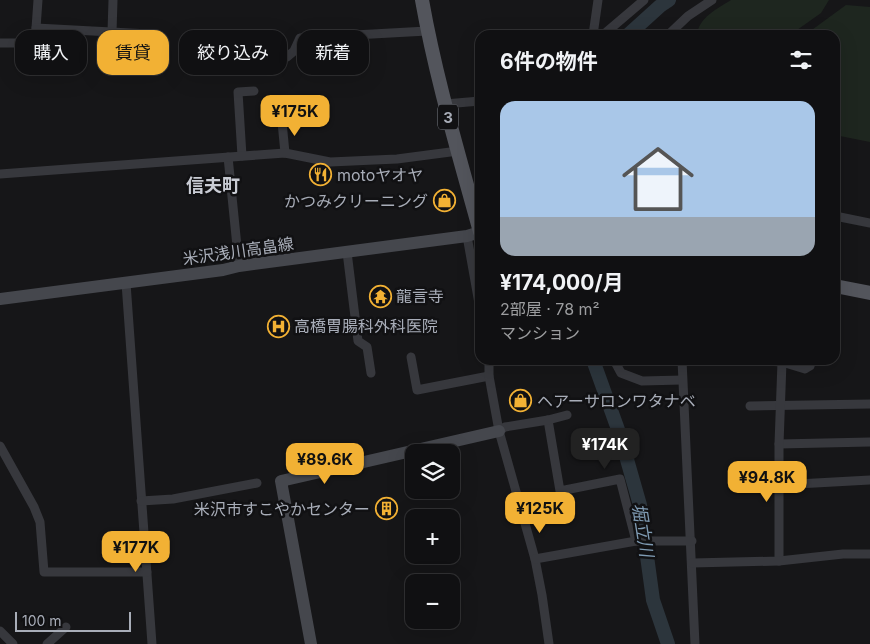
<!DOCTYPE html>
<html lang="ja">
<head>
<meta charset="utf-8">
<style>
  body { margin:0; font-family:Inter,"Noto Sans JP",sans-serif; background:#1e1e20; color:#f1f3f6; height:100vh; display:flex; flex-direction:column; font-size:19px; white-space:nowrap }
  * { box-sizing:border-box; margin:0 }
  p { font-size:16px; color:#9c9d9f }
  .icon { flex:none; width:28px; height:28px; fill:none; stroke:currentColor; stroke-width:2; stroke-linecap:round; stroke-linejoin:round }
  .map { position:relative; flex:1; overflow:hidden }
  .panel { position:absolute; left:475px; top:30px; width:365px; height:335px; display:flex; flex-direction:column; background:#101012; border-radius:15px; box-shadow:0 5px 20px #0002,0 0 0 1px #303032 }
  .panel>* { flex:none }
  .top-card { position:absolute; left:15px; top:30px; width:385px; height:45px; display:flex; gap:10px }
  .controls { position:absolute; left:405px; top:444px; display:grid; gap:10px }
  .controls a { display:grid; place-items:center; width:55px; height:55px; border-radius:10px; background:#101012; box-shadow:0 5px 20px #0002,0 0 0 1px #303032; font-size:25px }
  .scale { position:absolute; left:15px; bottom:12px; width:116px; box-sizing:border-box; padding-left:5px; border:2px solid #a8adb8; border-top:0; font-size:14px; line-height:18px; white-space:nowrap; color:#a8adb8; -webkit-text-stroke:4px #111113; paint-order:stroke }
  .price { position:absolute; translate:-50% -42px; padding:0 11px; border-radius:10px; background:#f2b134; color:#111; font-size:16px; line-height:32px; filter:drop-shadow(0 1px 2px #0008) }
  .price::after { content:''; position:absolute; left:50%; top:30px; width:15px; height:11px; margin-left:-8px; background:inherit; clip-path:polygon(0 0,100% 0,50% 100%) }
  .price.selected { background:#222; color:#fff }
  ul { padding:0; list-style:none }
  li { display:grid; align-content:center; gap:10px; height:265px; padding:0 25px }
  li span { display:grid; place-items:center; height:155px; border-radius:15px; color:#555 }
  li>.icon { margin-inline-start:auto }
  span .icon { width:90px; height:90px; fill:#fffc; stroke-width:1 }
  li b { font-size:21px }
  h2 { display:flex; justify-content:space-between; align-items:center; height:60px; padding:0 25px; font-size:21px }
  .chip { padding:0 18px; border-radius:15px; background:#101012; box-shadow:0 5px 20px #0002,0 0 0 1px #303032; font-size:18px; line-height:45px }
  .chip.selected { background:#f2b134; color:#111 }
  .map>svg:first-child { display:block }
</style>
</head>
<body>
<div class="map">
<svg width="870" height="644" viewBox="0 0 870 644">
  <rect width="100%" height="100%" fill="#161618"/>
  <g fill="#1e261f">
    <path d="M731,0H829L821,13L790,35H697C699,17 717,9 731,0Z"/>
    <polygon points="846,5 870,7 870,142 835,135 835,35 805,35"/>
  </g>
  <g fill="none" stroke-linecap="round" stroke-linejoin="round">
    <g stroke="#2c353c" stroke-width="14">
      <polyline points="628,35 660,6 669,0"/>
      <polyline points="593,360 620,435 640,505 653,600 668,644"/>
    </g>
    <g stroke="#37383d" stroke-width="9">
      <polyline points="36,28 38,0"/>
      <polyline points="112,32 113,0"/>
      <polyline points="593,35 598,0"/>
      <polyline points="603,35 644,0"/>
      <polyline points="668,35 688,16 712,0"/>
      <polyline points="0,43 30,43 36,39 36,28 149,34"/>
      <polyline points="269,57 287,57 294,51 300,38 427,31"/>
      <polyline points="445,104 480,101"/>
      <polyline points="282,122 285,153"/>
      <polyline points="242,156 238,92 254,91"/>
      <polyline points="228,157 239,266"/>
      <polyline points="0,174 285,153 330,162 397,159 458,151"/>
      <polyline points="835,216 870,223"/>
      <polyline points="467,236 480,309"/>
      <polyline points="347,252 358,341 367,347 371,373"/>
      <polyline points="126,283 152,644"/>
      <polyline points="411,357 417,390 489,376"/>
      <polyline points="489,360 489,376 499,431 535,559 542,595 549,644"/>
      <polyline points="614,360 621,373 642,381 682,380"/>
      <polyline points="682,360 695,644"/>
      <polyline points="749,360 782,362 805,369 810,366 812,360"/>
      <polyline points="750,406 870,404"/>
      <polyline points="548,420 560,491 620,479 636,541"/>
      <polyline points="499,431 505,427 548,420 567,415"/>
      <polyline points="779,444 870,442"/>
      <polyline points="0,446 34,507 40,522 44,572 147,572"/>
      <polyline points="779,485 870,480"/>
      <polyline points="141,501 173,499 257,483"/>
      <polyline points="535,559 636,541 692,541"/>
      <polyline points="779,561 779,444 782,362"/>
      <polyline points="692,563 779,561 843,554 870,554"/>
      <polyline points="0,631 13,644"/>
      <polyline points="47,644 66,627"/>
    </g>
    <g stroke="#45474d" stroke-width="12">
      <polyline points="0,299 223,270 239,266 467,236 480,232"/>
      <polyline points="311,644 281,481 499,431"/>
    </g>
    <g stroke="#53555c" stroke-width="14">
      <path d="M422,0C436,79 459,155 480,232"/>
      <polyline points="835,286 870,293"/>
    </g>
  </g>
  <defs>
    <symbol id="restaurant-ring" viewBox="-11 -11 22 22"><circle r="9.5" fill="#111113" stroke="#f2b134" stroke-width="1.5"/><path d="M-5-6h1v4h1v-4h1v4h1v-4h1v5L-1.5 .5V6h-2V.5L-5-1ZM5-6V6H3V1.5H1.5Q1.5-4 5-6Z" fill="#f2b134"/></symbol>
    <symbol id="shop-ring" viewBox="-11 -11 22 22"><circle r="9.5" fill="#111113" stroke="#f2b134" stroke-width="1.5"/><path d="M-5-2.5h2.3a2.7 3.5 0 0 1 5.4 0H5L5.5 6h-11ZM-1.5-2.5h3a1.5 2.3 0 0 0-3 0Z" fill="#f2b134"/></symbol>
    <symbol id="temple-ring" viewBox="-11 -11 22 22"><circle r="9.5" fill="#111113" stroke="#f2b134" stroke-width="1.5"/><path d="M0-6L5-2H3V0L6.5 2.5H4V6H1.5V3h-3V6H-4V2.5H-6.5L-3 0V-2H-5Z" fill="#f2b134"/></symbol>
    <symbol id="hospital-ring" viewBox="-11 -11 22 22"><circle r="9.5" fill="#111113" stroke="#f2b134" stroke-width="1.5"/><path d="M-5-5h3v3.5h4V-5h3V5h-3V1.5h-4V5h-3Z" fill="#f2b134"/></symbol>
    <symbol id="building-ring" viewBox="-11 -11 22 22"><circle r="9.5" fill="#111113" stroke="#f2b134" stroke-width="1.5"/><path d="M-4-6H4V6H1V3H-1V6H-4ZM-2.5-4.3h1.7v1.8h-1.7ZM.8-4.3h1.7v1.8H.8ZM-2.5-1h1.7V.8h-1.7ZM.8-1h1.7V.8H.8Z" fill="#f2b134"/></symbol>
  </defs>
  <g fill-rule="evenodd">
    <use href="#restaurant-ring" x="308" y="162" width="25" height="25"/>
    <use href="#shop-ring" x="432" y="188" width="25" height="25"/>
    <use href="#temple-ring" x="368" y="284" width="25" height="25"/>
    <use href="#hospital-ring" x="266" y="314" width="25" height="25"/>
    <use href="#shop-ring" x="508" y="388" width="25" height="25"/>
    <use href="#building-ring" x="374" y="496" width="25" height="25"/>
  </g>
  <g text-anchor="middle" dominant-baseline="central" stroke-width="5" stroke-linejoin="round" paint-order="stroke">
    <rect fill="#111113" stroke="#7b7e86" stroke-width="1" x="438" y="104.5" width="20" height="25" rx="4"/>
    <g font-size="15" font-weight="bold" fill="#a8adb8">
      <text x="448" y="117">3</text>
    </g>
    <g font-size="16" fill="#a8adb8" stroke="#111113" text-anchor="start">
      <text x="337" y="175">motoヤオヤ</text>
      <text x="428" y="201" text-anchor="end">かつみクリーニング</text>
      <text x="396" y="296">龍言寺</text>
      <text x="294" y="326">高橋胃腸科外科医院</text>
      <text x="537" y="401">ヘアーサロンワタナベ</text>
      <text x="370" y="509" text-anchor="end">米沢市すこやかセンター</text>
    </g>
    <g font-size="16" fill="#a8adb8" stroke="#111113">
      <text transform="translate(238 251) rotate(-8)">米沢浅川高畠線</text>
    </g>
    <g font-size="18" font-weight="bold" fill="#c9ccd4" stroke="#111113">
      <text x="213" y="185">信夫町</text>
    </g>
    <g font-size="18" font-style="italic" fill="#7f9bb3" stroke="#111113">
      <text transform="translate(643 530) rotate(81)">堀立川</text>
    </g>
  </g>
</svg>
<div class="controls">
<a><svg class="icon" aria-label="layers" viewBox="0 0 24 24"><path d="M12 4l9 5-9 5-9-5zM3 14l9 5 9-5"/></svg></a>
<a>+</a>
<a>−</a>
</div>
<div class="scale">100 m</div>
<b class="price" style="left:295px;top:137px">¥175K</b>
<b class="price selected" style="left:605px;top:470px">¥174K</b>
<b class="price" style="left:325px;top:485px">¥89.6K</b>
<b class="price" style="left:767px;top:503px">¥94.8K</b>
<b class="price" style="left:540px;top:534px">¥125K</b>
<b class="price" style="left:136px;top:573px">¥177K</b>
<div class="top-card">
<a class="chip">購入</a>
<a class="chip selected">賃貸</a>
<a class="chip">絞り込み</a>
<a class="chip">新着</a>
</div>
<section class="panel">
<h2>6件の物件<svg class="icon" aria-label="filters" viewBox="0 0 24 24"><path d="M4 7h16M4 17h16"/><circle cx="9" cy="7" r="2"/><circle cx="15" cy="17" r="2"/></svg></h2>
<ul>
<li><span style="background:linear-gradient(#a9c7e8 75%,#9aa5b1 0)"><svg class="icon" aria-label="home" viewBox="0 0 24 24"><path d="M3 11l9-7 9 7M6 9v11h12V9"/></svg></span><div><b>¥174,000/月</b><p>2部屋 · 78 m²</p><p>マンション</p></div></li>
</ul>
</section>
</div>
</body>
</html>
